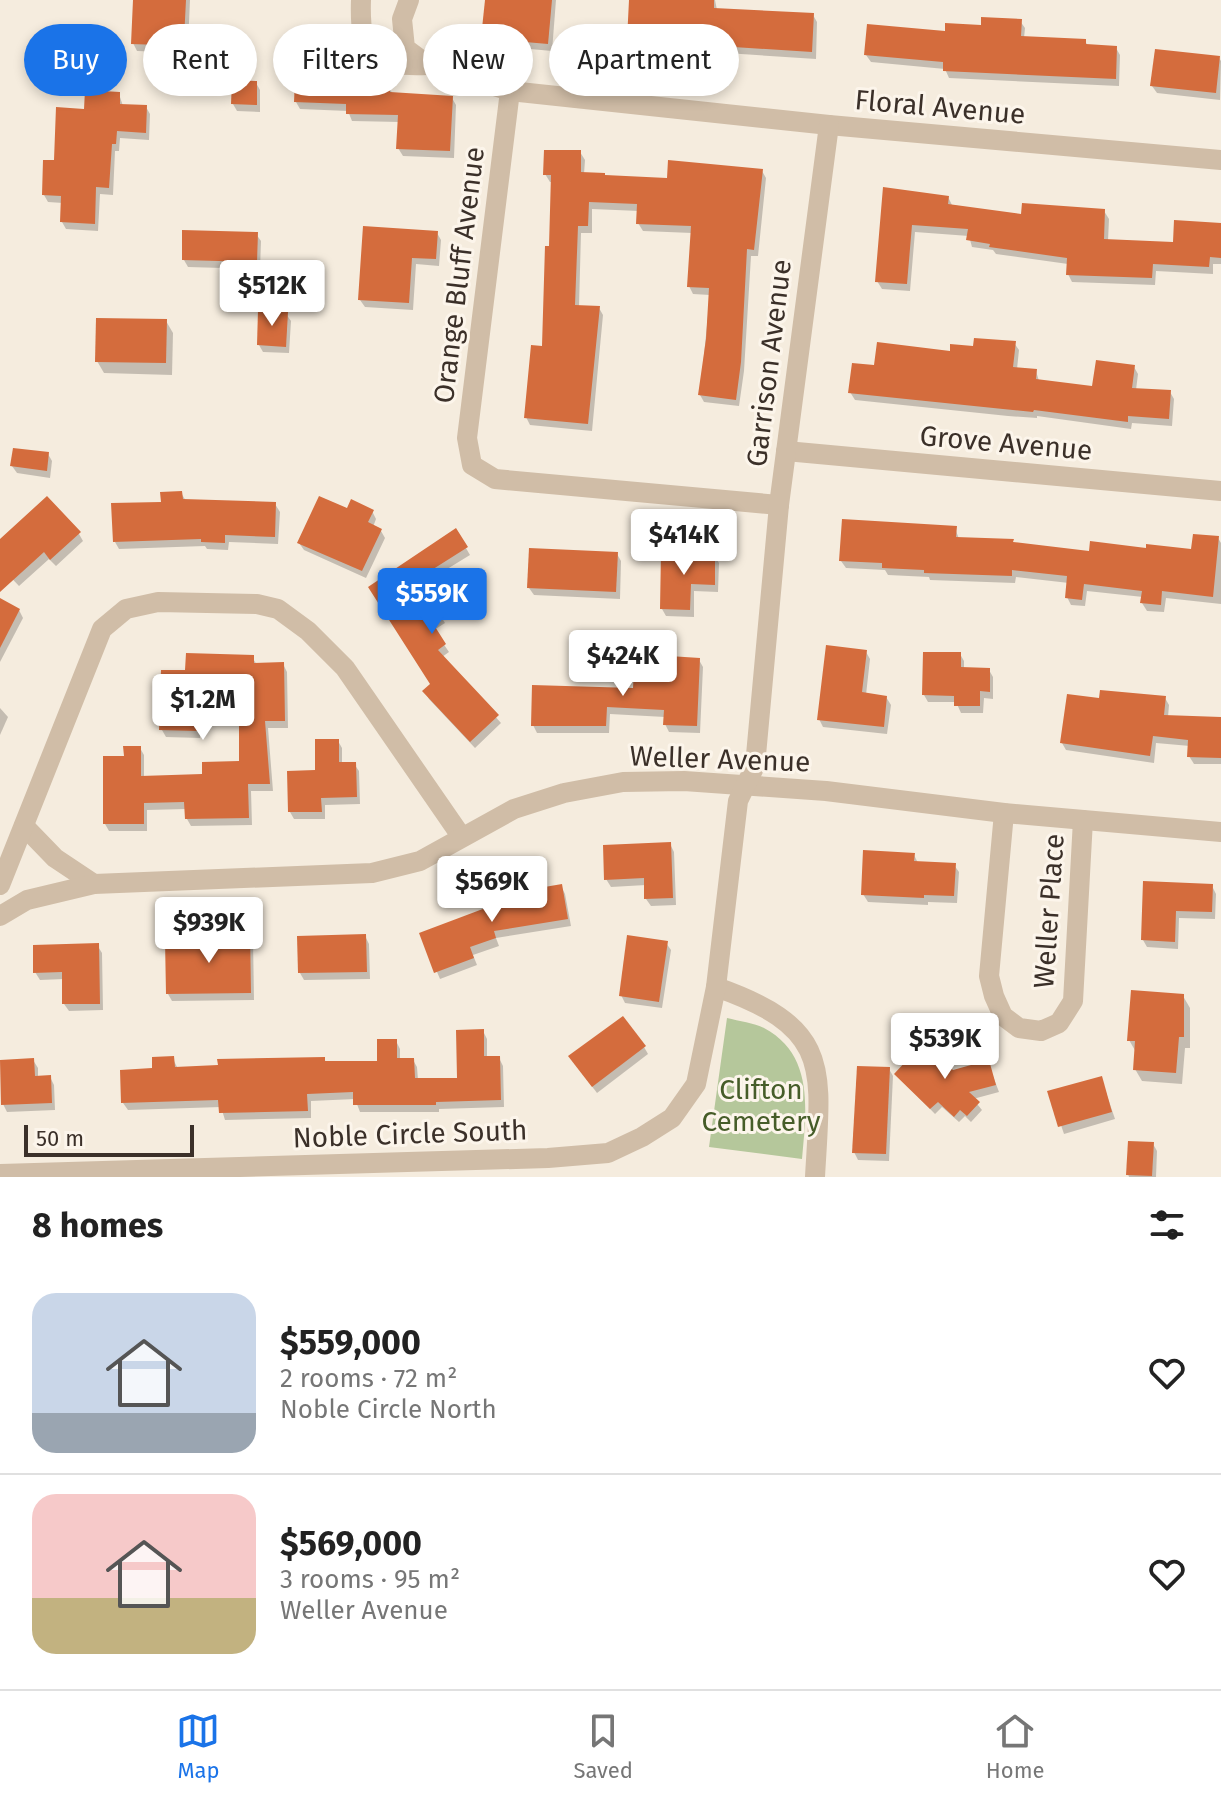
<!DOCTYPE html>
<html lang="en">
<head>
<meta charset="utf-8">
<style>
  body { margin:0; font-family:"Fira Sans",sans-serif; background:#f2f2f2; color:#222; height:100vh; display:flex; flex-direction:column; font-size:30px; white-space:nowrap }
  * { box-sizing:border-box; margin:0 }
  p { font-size:26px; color:#767676 }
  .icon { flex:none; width:44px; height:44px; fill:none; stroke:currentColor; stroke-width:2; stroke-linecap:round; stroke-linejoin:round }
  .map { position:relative; height:1177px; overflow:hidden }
  .details { display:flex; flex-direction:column; background:#fff; flex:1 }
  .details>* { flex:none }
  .guide { position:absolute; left:24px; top:24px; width:800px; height:72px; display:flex; gap:16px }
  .scale { position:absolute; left:24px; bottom:20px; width:170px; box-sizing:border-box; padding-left:8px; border:4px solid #3b3029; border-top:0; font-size:22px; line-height:28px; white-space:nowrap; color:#3b3029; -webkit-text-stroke:6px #fcf5eb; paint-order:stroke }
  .price { position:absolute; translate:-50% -68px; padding:0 18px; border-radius:8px; background:#fff; color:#222; font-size:26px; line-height:52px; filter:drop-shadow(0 2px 4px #0008) }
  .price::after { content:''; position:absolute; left:50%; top:48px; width:24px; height:18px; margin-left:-12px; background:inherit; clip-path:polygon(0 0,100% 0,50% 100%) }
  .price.current { background:#1a73e8; color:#fff }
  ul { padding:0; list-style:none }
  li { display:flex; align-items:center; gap:24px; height:200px; padding:0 32px }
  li+li { border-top:2px solid #e0e0e0 }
  li span { display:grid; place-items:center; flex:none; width:224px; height:160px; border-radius:24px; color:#555 }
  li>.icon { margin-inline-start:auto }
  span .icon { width:96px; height:96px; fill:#fffc; stroke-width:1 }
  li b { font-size:34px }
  h2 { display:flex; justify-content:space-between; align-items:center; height:96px; padding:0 32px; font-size:34px }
  .chip { padding:0 28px; border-radius:36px; background:#fff; box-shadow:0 4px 12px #0003; font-size:28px; line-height:72px }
  .chip.current { background:#1a73e8; color:#fff }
  .menu { display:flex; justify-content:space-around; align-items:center; height:112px; border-top:2px solid #e0e0e0; background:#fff; font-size:22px; color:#767676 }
  .menu a { display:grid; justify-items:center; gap:4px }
  .menu .current { color:#1a73e8 }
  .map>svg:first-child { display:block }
</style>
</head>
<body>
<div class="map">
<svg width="1221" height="1177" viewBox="0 0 1221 1177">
  <rect width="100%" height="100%" fill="#f5ecde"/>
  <path fill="#b5c79b" d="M727,1018C739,1021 754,1023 764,1028C815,1055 806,1112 802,1159L709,1147Z"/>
  <g fill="#0003">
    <polygon points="135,0 190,0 188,45 165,44 164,52 137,51 133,43"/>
    <polygon points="511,0 556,0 552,51 488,45 483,38"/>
    <polygon points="631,0 715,0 717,10 813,15 817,22 816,59 633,47 629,39"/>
    <polygon points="1020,21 1025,28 1024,38 1085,41 1088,46 1116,48 1120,55 1119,86 949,78 945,69 871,62 866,55 947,33"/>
    <polygon points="1219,58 1221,61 1220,100 1157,93 1152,86"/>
    <polygon points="256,83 260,90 260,112 237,111 233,104"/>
    <polygon points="330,86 389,87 393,95 452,98 456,105 454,158 403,156 398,148 400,122 352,121 348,111 300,109 296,102"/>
    <polygon points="119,94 123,106 146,107 150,114 149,140 120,138 119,151 115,151 113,195 100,194 98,231 66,229 62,222 63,203 48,202 44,195 56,162 86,111"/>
    <polygon points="580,152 585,160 584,174 669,180 762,171 766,178 758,256 751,256 744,371 739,406 704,402 700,395 710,295 693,294 689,286 692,233 643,231 638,223 639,211 592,209 592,233 581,233 579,307 599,308 603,315 592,431 530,425 526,417 544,348 551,248 553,182 550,182 545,174"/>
    <polygon points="885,190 948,197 952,205 1023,216 1104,211 1109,219 1108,241 1175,244 1221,224 1221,264 1213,264 1213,274 1156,271 1155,285 1072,282 1068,274 1068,264 996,254 993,250 972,247 969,236 915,232 910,291 882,289 877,281"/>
    <polygon points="437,233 441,240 439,266 416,264 413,310 365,307 360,300"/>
    <polygon points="256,234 261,241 260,269 188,267 184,260"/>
    <polygon points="286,314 291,321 289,353 263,352 259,345"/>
    <polygon points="166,321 173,333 172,375 104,373 97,361"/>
    <polygon points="1014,343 1019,350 1017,369 1036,371 1039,381 1094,389 1134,367 1138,374 1136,390 1170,392 1174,399 1172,426 1132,423 1131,429 1037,416 1037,418 1008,416 855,400 850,392 876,368"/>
    <polygon points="48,454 52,461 50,478 17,473 12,466"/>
    <polygon points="181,493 186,501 275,504 280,512 278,544 229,542 228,550 207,549 205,546 119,549 115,542 163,504"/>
    <polygon points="348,511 372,511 376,519 373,527 381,531 385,538 366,578 304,550 299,543"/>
    <polygon points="955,528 959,539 1012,541 1014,544 1091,553 1148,550 1193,551 1218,538 1221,543 1221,604 1166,598 1164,612 1147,611 1142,603 1143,597 1087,591 1085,606 1071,605 1067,597 1069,583 1016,577 1015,583 930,580 929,577 888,575 885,570 846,568 841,561"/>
    <polygon points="456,531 470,555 421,585 445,623 434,630 449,652 442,657 501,723 475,748 429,699 425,692 432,685 371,587"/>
    <polygon points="79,534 83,541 56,566 49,559 19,586 0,566 0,542"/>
    <polygon points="617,554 621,561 620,599 534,595 529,588"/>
    <polygon points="714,555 719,563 718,592 694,591 694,617 666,616 662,609"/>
    <polygon points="0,600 19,610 23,618 0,662"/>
    <polygon points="866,652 870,659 866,695 886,697 891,705 887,734 823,727 819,719"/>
    <polygon points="960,654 964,661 964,669 989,670 993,677 993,699 984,698 983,713 961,713 956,702 928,702 924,695"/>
    <polygon points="252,657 257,665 283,664 287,672 288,728 268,728 273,791 251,791 252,825 191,826 187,819 186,809 147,810 147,831 109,831 105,824 126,758 140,748 144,755 144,777 204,776 241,763 241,706 201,707 200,738 166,737 162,730 187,672"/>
    <polygon points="699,660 703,667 700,733 669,732 665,724 665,717 610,714 609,733 537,733 533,725 635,690"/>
    <polygon points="1165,698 1169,705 1168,717 1221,719 1221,764 1194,764 1189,756 1190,746 1156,743 1154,763 1066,750 1062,743 1100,701"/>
    <polygon points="0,708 8,717 0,735"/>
    <polygon points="338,741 342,748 342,764 354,764 359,771 360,804 325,805 325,819 294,819 290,812"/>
    <polygon points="670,844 674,852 676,905 651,906 646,899 646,885 611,887 606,879"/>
    <polygon points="914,855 918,863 954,865 959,872 957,903 928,902 928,905 868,902 863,894"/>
    <polygon points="1145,884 1212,886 1216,894 1215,919 1179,918 1178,949 1147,947 1143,940"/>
    <polygon points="561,886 565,894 571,926 496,938 499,946 473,955 477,965 440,979 421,934"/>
    <polygon points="249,932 253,940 254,1000 172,1001 168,994 229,941"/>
    <polygon points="365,936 369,944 370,979 304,980 300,973"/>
    <polygon points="666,943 671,950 662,1008 625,1003 621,995"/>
    <polygon points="97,945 102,953 103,1010 69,1011 64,1004 64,979 40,980 35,972"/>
    <polygon points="1183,996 1190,1008 1190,1048 1185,1048 1182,1084 1142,1081 1135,1069 1136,1052 1129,1040"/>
    <polygon points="483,1031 487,1039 487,1058 499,1058 503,1066 504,1107 439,1109 439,1112 360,1112 355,1099 311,1101 311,1118 225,1120 221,1107 128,1110 123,1103 154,1070 173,1059 178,1069 324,1059 327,1063 379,1063 396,1041 400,1049 400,1060 413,1060 417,1067 418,1080 459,1079"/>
    <polygon points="644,1047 648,1054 597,1093 575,1064"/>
    <polygon points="33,1060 38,1068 38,1078 50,1077 54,1085 55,1110 7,1112 3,1104"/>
    <polygon points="988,1063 999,1092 973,1099 982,1110 971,1122 965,1116 959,1122 942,1107 935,1114 896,1074 952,1073"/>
    <polygon points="889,1069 893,1076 889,1161 858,1160 854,1152"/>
    <polygon points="1101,1078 1115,1119 1064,1134 1050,1093"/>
    <polygon points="1153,1144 1157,1151 1156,1177 1129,1177 1128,1174"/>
  </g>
  <g fill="#d46c3d">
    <polygon points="133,0 186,0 184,39 161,37 161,45 131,44"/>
    <polygon points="485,0 552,0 548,44 481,38"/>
    <polygon points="629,0 714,0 714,8 814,13 812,52 627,40"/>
    <polygon points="981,17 1022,19 1021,36 1086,39 1086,44 1117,46 1116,79 943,71 943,62 864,55 867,24 945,31 945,23 981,25"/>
    <polygon points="1155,49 1220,56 1216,93 1150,86"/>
    <polygon points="295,79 329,81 329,84 390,85 390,92 453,96 450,151 396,149 398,115 346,114 346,104 294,102"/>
    <polygon points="232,80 257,81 257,105 231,104"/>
    <polygon points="85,90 120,92 120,104 147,105 146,133 117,131 116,144 112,144 109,188 96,187 95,224 60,222 61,196 42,195 43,160 54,160 56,107 84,109"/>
    <polygon points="544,150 581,150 581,172 605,173 605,175 667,178 668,160 763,169 754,250 747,249 741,362 736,400 698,395 706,339 709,288 687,287 691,226 636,224 637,204 589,202 588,226 578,226 575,305 600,306 588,424 524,418 531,345 542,346 545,246 549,246 551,175 543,175"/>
    <polygon points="883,187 949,196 948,204 1021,214 1022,203 1105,209 1104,239 1173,242 1174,220 1221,223 1221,258 1210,257 1209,267 1153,264 1152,278 1066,275 1067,258 989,247 990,244 966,240 968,229 912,225 907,284 875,282"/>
    <polygon points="363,226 438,231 436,259 412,258 409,303 358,300"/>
    <polygon points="182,230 258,232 257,262 182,260"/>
    <polygon points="258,310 288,312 286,347 257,345"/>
    <polygon points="96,318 167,319 166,363 95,362"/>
    <polygon points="974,338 1016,341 1013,367 1037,369 1036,379 1092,386 1096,360 1135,365 1132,388 1171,390 1169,419 1128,416 1128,422 1034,410 1033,412 1003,409 848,393 852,363 874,365 877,342 950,351 950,344 973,346"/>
    <polygon points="13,448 49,452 47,471 10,466"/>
    <polygon points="182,491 183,499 276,502 275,537 225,535 225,543 201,542 201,539 113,542 111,503 161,502 160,492"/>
    <polygon points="47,496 81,532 50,560 44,552 0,592 0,539"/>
    <polygon points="319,496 347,508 351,499 374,510 368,522 382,529 362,571 297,543"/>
    <polygon points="842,519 957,526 956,537 1014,539 1013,542 1089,551 1090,541 1146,548 1146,544 1191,549 1193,534 1219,536 1213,597 1162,591 1161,605 1140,603 1142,591 1084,584 1082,600 1065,598 1067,576 1012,570 1012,576 924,573 924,570 882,568 882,563 839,561"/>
    <polygon points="456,528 468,547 419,578 443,615 432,622 446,644 438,650 499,715 470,742 422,691 430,684 368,587"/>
    <polygon points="529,548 618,552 616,592 527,588"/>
    <polygon points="661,552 715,553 715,585 691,584 690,610 660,609"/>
    <polygon points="0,598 20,609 0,648"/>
    <polygon points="826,645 867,650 862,692 887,696 884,727 817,720"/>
    <polygon points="923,652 961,652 961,667 990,668 990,692 980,691 980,706 954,706 954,696 922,695"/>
    <polygon points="186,653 254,655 254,663 284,662 285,721 265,721 270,784 248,784 249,818 185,819 184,802 144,803 144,824 103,824 103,756 124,756 123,746 141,746 141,776 202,774 202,762 239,761 239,699 198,700 197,731 159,730 161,670 185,670"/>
    <polygon points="669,656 700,658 697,726 663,725 664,710 607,707 606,726 531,726 532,685 633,688 634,671 669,673"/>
    <polygon points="1100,690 1166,696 1164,715 1221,717 1221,758 1187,757 1188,740 1153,736 1150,756 1060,743 1067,694 1099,698"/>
    <polygon points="315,739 339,739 339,762 356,762 357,797 321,798 322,812 288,812 287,771 315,770"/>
    <polygon points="671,842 673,898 644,899 644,878 604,880 603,845"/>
    <polygon points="863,850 915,853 914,861 956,863 954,896 924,895 924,898 861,895"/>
    <polygon points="1143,881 1213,884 1212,912 1176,911 1175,942 1141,940"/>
    <polygon points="562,884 568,919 494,931 496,938 470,947 474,958 434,973 419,933 504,901 503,894"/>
    <polygon points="250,930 251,993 166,994 165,940 227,939 227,931"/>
    <polygon points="366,934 367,972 298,973 297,936"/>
    <polygon points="627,935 668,941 659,1002 619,996"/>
    <polygon points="99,943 100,1004 62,1004 62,972 33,973 33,945"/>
    <polygon points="1131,990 1184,994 1184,1037 1179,1037 1176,1073 1133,1070 1135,1041 1127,1041"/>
    <polygon points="623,1016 646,1046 592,1087 568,1056"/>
    <polygon points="484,1029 484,1056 500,1056 501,1100 436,1102 436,1105 353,1105 353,1092 307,1094 308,1111 219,1113 218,1100 121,1103 120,1070 152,1068 152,1057 174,1056 175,1067 218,1065 217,1059 325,1057 325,1061 377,1061 377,1039 397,1039 397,1058 414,1058 415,1078 457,1078 456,1030"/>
    <polygon points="923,1043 953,1070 989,1060 996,1085 969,1092 980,1102 967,1116 960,1110 954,1117 938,1102 930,1109 894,1074"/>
    <polygon points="34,1058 35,1076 51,1075 52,1103 1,1105 0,1060"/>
    <polygon points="857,1066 890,1067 886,1154 852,1153"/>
    <polygon points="1102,1076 1112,1112 1058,1127 1047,1091"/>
    <polygon points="1128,1141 1154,1142 1152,1176 1126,1175"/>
  </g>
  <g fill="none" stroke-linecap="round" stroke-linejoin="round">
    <g stroke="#d0bda7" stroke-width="20">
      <path d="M361,0C359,57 372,67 428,65"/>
      <polyline points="409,0 402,19 405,48 428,65 510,91 829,125 1221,160"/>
      <polyline points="510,91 467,438 472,465 495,479 779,505"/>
      <polyline points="786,451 1221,491"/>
      <polyline points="1004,813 989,976 994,996 1003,1016 1019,1028 1041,1031 1059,1023 1073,1001 1083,820"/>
      <polyline points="24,826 55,858 94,884"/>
      <polyline points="0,885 102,629 126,609 158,602 257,604 278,609 308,631 345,668 461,836"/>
      <polyline points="0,916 27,900 94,884 372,873 420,861 514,809 564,793 623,782 684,781 826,791 1004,813 1221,832"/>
      <path d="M716,987C833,1028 821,1068 815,1177"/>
      <polyline points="0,1174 548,1158 608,1153 642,1137 672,1118 696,1084 716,987 738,801 755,766 779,505 829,125"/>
    </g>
  </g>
  <g text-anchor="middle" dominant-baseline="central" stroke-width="6" stroke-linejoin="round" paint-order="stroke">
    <g font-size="28" fill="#3b3029" stroke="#fcf5eb">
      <text transform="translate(940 107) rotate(5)">Floral Avenue</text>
      <text transform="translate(459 275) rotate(-83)">Orange Bluff Avenue</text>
      <text transform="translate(769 363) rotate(-83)">Garrison Avenue</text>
      <text transform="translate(1006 443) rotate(5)">Grove Avenue</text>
      <text transform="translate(720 759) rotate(2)">Weller Avenue</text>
      <text transform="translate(1049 911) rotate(-86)">Weller Place</text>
      <text transform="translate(410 1134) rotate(-2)">Noble Circle South</text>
    </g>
    <g font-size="28" fill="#465d29" stroke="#fcf5eb">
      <text x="761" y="1089">Clifton<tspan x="761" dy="32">Cemetery</tspan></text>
    </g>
  </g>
</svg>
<div class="scale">50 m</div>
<b class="price" style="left:272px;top:328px">$512K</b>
<b class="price" style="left:684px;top:577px">$414K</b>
<b class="price current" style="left:432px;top:636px">$559K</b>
<b class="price" style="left:623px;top:698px">$424K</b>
<b class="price" style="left:203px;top:742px">$1.2M</b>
<b class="price" style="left:492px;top:924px">$569K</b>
<b class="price" style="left:209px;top:965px">$939K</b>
<b class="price" style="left:945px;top:1081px">$539K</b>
<div class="guide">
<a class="chip current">Buy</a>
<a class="chip">Rent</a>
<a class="chip">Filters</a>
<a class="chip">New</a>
<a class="chip">Apartment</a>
</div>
</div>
<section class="details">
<h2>8 homes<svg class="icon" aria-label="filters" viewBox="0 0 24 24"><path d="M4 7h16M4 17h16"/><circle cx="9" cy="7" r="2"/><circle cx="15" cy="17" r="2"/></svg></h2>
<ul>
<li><span style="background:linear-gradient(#c9d6e8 75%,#9aa5b1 0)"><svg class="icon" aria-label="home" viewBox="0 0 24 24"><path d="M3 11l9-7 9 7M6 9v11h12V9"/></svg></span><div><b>$559,000</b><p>2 rooms · 72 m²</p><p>Noble Circle North</p></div><svg class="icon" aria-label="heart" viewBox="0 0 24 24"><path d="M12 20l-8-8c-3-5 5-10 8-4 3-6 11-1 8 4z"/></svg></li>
<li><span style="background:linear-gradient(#f6c9c9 65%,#c2b280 0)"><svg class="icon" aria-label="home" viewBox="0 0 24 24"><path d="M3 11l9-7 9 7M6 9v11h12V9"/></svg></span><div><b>$569,000</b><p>3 rooms · 95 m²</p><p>Weller Avenue</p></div><svg class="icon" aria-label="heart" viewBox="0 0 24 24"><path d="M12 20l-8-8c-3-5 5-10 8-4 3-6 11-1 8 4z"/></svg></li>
</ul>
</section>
<nav class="menu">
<a class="current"><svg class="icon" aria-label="map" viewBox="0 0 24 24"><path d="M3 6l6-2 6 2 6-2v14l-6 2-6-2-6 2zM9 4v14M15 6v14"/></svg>Map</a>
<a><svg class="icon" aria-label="saved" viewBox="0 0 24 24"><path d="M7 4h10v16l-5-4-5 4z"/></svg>Saved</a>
<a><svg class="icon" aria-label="home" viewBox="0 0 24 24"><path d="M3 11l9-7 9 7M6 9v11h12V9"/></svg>Home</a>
</nav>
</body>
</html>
